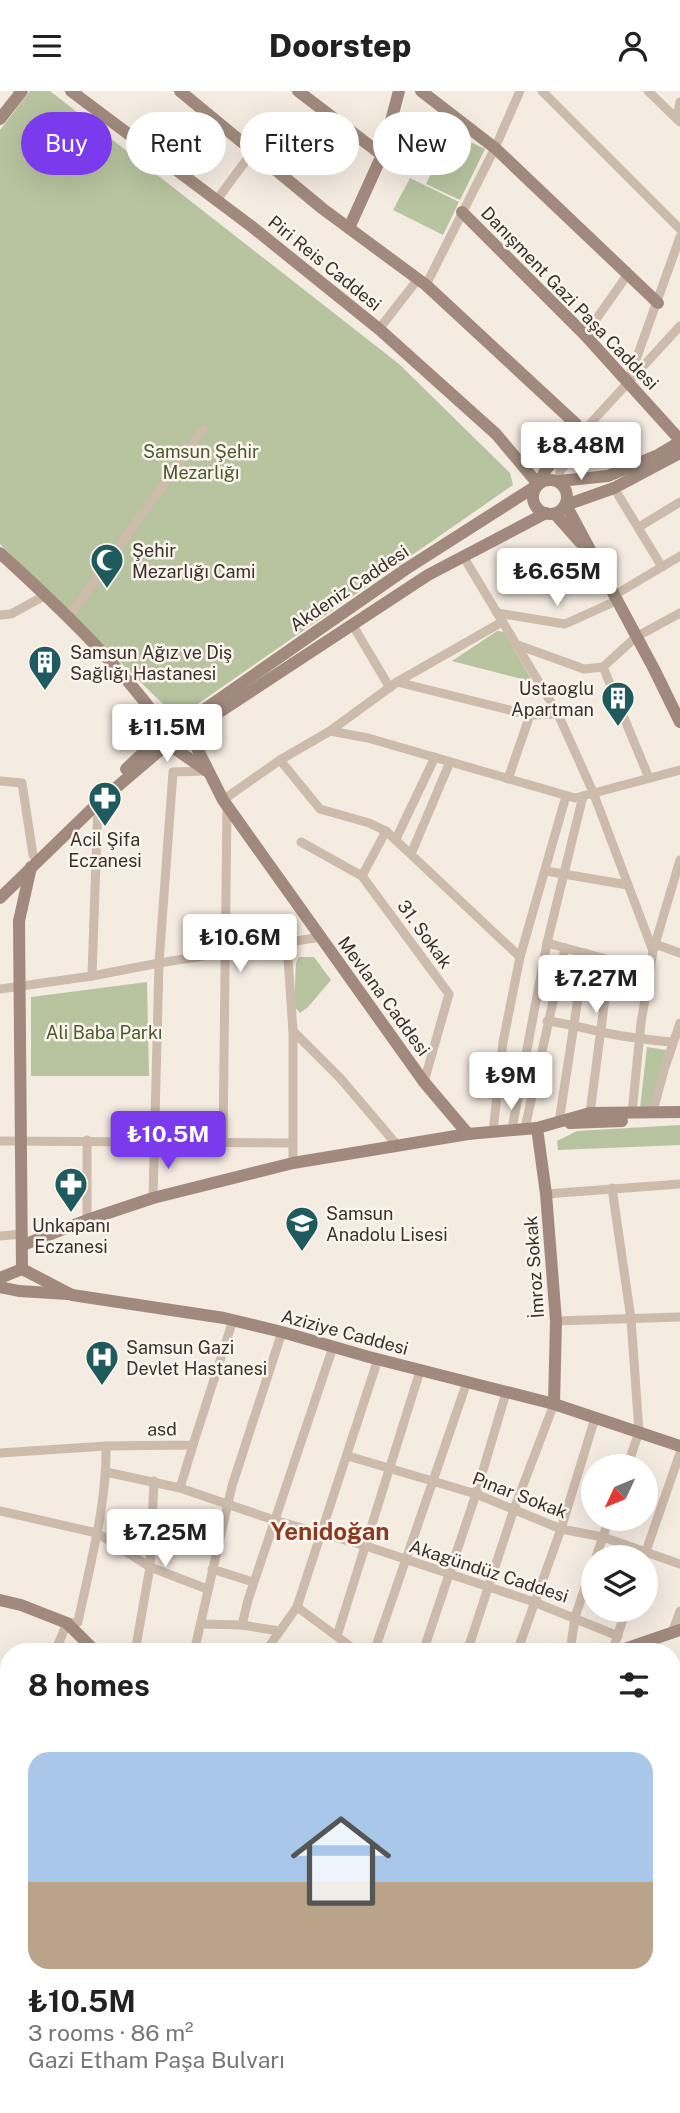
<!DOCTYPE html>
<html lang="en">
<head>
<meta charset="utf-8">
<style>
  body { margin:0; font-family:"Public Sans",sans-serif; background:#f2f2f2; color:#222; height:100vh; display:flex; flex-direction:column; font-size:26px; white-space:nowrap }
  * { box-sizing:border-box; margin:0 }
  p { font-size:23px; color:#767676 }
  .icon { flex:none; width:38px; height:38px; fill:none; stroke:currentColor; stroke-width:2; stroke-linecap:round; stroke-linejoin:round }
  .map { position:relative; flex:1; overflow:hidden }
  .sheet { position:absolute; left:0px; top:1552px; width:681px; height:471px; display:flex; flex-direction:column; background:#fff; border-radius:28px 28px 0 0; box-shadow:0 7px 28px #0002 }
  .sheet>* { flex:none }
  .hud { position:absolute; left:21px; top:21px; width:639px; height:63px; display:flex; gap:14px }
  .needle { width:46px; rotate:226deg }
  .buttons { position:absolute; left:581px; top:1363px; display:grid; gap:14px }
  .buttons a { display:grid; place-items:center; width:77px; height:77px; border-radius:50%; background:#fff; box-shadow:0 7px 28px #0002; font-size:35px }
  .price { position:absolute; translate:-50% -60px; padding:0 16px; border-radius:7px; background:#fff; color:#222; font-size:23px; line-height:46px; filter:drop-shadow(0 2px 4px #0008) }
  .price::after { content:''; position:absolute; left:50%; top:42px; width:21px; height:16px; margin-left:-10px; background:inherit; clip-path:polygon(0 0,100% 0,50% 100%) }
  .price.on { background:#7c3aed; color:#fff }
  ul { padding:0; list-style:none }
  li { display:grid; align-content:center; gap:14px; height:371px; padding:0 28px }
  li span { display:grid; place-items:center; height:217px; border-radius:21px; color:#555 }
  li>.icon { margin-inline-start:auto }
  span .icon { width:126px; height:126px; fill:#fffc; stroke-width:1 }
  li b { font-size:30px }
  h2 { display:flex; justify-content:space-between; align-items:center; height:84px; padding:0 28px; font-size:30px }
  .pill { padding:0 24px; border-radius:32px; background:#fff; box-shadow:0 7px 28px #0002; font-size:24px; line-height:63px }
  .pill.on { background:#7c3aed; color:#fff }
  header { display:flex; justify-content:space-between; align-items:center; height:91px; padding:0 28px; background:#fff; font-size:32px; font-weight:800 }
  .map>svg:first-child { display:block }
</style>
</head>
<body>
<header><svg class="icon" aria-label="menu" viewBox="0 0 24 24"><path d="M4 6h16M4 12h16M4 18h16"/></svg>Doorstep<svg class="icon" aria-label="person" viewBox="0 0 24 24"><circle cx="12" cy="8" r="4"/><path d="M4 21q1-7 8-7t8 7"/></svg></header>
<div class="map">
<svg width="680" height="2022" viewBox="0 0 680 2022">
  <rect width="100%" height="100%" fill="#f4ebe1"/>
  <g fill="#b8c4a0">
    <polygon points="30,0 50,0 399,273 510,382 513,394 189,619 168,618 0,453 0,39"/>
    <polygon points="451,42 485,58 460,109 426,93"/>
    <polygon points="410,87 459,111 443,144 393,119"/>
    <polygon points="497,540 504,541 533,591 452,570"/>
    <polygon points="299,866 314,866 331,889 308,916 300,922 294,915 296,872"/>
    <polygon points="147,891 149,985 31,985 31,906"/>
    <polygon points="647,956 666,959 651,1016 640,1017"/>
    <polygon points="680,1034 680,1054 558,1059 557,1050 577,1040"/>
  </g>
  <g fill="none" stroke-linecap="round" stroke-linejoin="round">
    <g stroke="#cdbbac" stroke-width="9">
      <polyline points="542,0 680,138"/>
      <polyline points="648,0 680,31"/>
      <polyline points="677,28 680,11"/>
      <polyline points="216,110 253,60"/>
      <polyline points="426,194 495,57 520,0"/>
      <polyline points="379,238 418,188"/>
      <polyline points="585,244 628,183"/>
      <polyline points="628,291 680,146"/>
      <polyline points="577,347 680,235"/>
      <polyline points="559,390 560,380 583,354 591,336"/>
      <polyline points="614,397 662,476"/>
      <polyline points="639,436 680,411"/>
      <polyline points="463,465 558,623 593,701 653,860"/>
      <polyline points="613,505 680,465"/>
      <polyline points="497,522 565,533 616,510"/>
      <polyline points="0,524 11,523 46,504"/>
      <polyline points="68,527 203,338"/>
      <polyline points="352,533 390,597"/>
      <polyline points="515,553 584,578 603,576 636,546 680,522"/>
      <polyline points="603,576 649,687"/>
      <polyline points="397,591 530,624 558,623"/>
      <polyline points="330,640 368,647 575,707 680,679"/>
      <polyline points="280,669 320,718 369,732 386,740 520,866"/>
      <polyline points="508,688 530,624"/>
      <polyline points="0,690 22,692 33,764"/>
      <polyline points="223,709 280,669 330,640 397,591 502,531"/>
      <polyline points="396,748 435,666"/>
      <polyline points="301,751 362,785 449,903 424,991"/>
      <polyline points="411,763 450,671"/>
      <polyline points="546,780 628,794"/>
      <polyline points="362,785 386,740"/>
      <polyline points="287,852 293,940 293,1072"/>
      <polyline points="547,852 610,869 650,875"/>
      <polyline points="655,853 680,862"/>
      <polyline points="92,885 98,712"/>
      <polyline points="0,898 92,885 159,872 321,846"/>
      <path d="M547,930C566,932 583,937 601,941C625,946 648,949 672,951"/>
      <polyline points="293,940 341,988 397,1054"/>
      <polyline points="653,1020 664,979 680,932"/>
      <polyline points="590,1022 610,869"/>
      <polyline points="632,1022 641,932 653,860 680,769"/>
      <polyline points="559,1031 585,862"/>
      <polyline points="525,1037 565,857"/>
      <polyline points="512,1038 547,852 583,705"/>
      <polyline points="493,1041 503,951 520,866 566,705"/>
      <polyline points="0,1050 292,1052"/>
      <polyline points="223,1051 227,714"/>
      <polyline points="612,1097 631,1228 639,1341 627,1376"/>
      <polyline points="546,1103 680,1093"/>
      <polyline points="153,1107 159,872 173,681 206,680"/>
      <polyline points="87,1129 87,1049"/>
      <polyline points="0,1145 23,1143"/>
      <polyline points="556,1230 680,1226"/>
      <polyline points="0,1362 106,1355 193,1354 233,1229"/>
      <polyline points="348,1365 476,1403 561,1438 603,1446 680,1473"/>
      <polyline points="106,1381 180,1397 274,1429 366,1455 534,1511 618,1545"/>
      <polyline points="180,1397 193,1354"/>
      <polyline points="0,1420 97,1442 150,1476 207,1498"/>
      <polyline points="596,1466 609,1428"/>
      <polyline points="644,1466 680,1362"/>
      <polyline points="212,1478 253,1491"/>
      <polyline points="297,1516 358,1561"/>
      <polyline points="201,1533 242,1534 248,1509 333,1256"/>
      <polyline points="242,1534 279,1540"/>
      <polyline points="672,1542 680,1520"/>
      <polyline points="337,1545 420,1280"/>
      <path d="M55,1561L67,1532L78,1531C90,1473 107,1414 106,1355"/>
      <polyline points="135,1561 150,1476 154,1390"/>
      <polyline points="194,1561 232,1395 282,1241"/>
      <polyline points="265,1561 297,1516 378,1268"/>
      <polyline points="374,1561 467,1291"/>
      <polyline points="423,1561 476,1403 506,1302"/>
      <polyline points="467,1561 514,1418 554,1313"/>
      <polyline points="517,1561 561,1438 595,1327"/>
      <polyline points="570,1561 575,1526 593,1473"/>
      <polyline points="612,1561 626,1519"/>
      <polyline points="0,1606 9,1614"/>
      <polyline points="672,1626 680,1623"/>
      <polyline points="0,1635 9,1624"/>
      <polyline points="0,1667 9,1703"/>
      <polyline points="672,1682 680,1680"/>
      <polyline points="0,1761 9,1753"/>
      <polyline points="0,1820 9,1813"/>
      <polyline points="672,1904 680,1872"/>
      <polyline points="0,1912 9,1932"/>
      <polyline points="672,1919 680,1923"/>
      <polyline points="0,1947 9,1941"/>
      <polyline points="672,1961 680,1941"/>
      <polyline points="63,2014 68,2022"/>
      <polyline points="209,2014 216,2022"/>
      <polyline points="465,2014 478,2022"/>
      <polyline points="11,2022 21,2014"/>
      <polyline points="98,2022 108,2014"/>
      <polyline points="270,2022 284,2014"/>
      <polyline points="342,2022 351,2014"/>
      <polyline points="413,2022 420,2014"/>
      <polyline points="565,2022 567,2014"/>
      <polyline points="600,2022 603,2014"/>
      <polyline points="638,2022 641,2014"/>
    </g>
    <g stroke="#a18a7d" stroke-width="12">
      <polyline points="71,0 251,135 379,238 496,343 538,393 547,377 577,347 576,333 426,194 323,118 180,0"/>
      <polyline points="298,0 382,64"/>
      <polyline points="421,0 495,57 658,212"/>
      <polyline points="0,28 22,0"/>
      <polyline points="462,121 585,244 680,349"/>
      <polyline points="349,137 382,64 399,0"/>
      <polyline points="680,362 614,397 566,414 654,578 680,631"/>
      <circle cx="550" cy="406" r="17"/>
      <polyline points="559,390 608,385 658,364 680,351"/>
      <polyline points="555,423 580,451"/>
      <path d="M0,462C58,515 115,569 161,632"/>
      <circle cx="173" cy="642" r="15"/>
      <polyline points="185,632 406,478 536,395"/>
      <polyline points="174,657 207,680"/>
      <polyline points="126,678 159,647"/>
      <polyline points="0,807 98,712 165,655"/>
      <polyline points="570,1032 622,1030"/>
      <polyline points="537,1037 546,1103 556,1230 554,1313"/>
      <polyline points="468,1043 424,991 223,709 189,641 428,484 546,422"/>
      <polyline points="23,1154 87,1129 153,1107 293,1072 468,1043 537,1037 590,1022 680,1021"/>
      <polyline points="22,1178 19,830 31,776"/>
      <polyline points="0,1187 22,1178 72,1204 224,1227 282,1241 369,1266 554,1313 680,1355"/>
      <polyline points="0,1196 19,1200 68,1203"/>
      <polyline points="0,1509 21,1514 67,1532 96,1561"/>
      <polyline points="616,1561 680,1539"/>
      <polyline points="672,1799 680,1799"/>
      <polyline points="0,1875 9,1870"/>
      <polyline points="0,1908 9,1910"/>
      <polyline points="364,2014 369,2022"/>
    </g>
  </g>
  <defs>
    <symbol id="mosque-pin" viewBox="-11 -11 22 30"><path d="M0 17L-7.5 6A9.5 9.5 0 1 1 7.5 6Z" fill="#1f5a5e" stroke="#fbf5ee"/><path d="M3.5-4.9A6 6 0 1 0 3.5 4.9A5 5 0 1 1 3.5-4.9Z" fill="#fff"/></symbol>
    <symbol id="building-pin" viewBox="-11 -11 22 30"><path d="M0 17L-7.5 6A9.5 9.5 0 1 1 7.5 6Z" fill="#1f5a5e" stroke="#fbf5ee"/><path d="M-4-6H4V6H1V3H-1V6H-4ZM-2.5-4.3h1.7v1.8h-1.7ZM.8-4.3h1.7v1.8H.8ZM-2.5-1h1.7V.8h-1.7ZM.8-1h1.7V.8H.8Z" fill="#fff"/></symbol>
    <symbol id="pharmacy-pin" viewBox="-11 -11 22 30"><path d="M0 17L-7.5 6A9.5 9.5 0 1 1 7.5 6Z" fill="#1f5a5e" stroke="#fbf5ee"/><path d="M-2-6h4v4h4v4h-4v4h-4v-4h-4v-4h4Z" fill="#fff"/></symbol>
    <symbol id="school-pin" viewBox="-11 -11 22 30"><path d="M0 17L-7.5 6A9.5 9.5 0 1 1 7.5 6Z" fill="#1f5a5e" stroke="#fbf5ee"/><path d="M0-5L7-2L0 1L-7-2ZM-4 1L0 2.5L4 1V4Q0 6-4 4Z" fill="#fff"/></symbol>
    <symbol id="hospital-pin" viewBox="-11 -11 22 30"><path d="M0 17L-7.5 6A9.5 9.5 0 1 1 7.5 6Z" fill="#1f5a5e" stroke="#fbf5ee"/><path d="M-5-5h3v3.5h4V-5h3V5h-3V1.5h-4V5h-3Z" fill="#fff"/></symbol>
  </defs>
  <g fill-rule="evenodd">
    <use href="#mosque-pin" x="88" y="450" width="38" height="52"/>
    <use href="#building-pin" x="26" y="552" width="38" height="52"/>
    <use href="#building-pin" x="599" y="588" width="38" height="52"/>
    <use href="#pharmacy-pin" x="86" y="688" width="38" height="52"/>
    <use href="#pharmacy-pin" x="52" y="1074" width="38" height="52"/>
    <use href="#school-pin" x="283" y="1113" width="38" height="52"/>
    <use href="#hospital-pin" x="83" y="1247" width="38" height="52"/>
  </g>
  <g text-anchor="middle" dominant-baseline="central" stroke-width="5" stroke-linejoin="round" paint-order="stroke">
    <g font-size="18" fill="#3b302b" stroke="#fbf5ee">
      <text transform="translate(325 172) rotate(39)">Piri Reis Caddesi</text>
      <text transform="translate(570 207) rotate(46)">Danışment Gazi Paşa Caddesi</text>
      <text transform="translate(349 497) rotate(-34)">Akdeniz Caddesi</text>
      <text transform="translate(425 843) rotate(54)">31. Sokak</text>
      <text transform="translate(384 905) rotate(54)">Mevlana Caddesi</text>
      <text transform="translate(534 1176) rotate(-94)">İmroz Sokak</text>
      <text transform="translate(345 1241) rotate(15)">Aziziye Caddesi</text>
      <text transform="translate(162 1338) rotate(-1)">asd</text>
      <text transform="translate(520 1404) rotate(21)">Pınar Sokak</text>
      <text transform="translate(489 1480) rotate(18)">Akagündüz Caddesi</text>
    </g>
    <g font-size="18" fill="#4a5a2e" stroke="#fbf5ee">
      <text x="201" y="360">Samsun Şehir<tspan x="201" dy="21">Mezarlığı</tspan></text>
      <text x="104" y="941">Ali Baba Parkı</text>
    </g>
    <g font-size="18" fill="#3b302b" stroke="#fbf5ee" text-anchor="start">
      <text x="132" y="459">Şehir<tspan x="132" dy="21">Mezarlığı Cami</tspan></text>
      <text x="70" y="561">Samsun Ağız ve Diş<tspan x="70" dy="21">Sağlığı Hastanesi</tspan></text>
      <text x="594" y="597" text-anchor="end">Ustaoglu<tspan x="594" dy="21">Apartman</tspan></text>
      <text x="105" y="748" text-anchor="middle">Acil Şifa<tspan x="105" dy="21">Eczanesi</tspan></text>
      <text x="326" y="1122">Samsun<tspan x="326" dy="21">Anadolu Lisesi</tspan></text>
      <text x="71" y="1134" text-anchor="middle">Unkapanı<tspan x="71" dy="21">Eczanesi</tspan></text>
      <text x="126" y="1256">Samsun Gazi<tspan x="126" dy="21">Devlet Hastanesi</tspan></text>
    </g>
    <g font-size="24" font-weight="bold" fill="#8c3b22" stroke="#fbf5ee">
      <text x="330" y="1440">Yenidoğan</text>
    </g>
  </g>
</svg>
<div class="buttons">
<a><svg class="needle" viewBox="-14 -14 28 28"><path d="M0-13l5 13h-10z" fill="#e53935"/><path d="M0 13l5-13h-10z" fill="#767676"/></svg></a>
<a><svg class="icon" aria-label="layers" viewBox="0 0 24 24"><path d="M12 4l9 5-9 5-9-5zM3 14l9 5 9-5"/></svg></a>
</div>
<b class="price" style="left:581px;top:391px">₺8.48M</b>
<b class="price" style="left:557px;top:517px">₺6.65M</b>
<b class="price" style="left:167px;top:673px">₺11.5M</b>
<b class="price" style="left:240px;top:883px">₺10.6M</b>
<b class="price" style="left:596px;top:924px">₺7.27M</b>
<b class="price" style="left:511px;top:1021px">₺9M</b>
<b class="price on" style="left:168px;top:1080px">₺10.5M</b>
<b class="price" style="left:165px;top:1478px">₺7.25M</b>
<div class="hud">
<a class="pill on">Buy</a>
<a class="pill">Rent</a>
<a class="pill">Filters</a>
<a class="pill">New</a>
</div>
<section class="sheet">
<h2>8 homes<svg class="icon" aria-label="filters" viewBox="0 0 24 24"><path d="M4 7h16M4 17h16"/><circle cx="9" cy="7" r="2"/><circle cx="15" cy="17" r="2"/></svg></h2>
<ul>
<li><span style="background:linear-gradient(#a9c7e8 60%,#b9a48a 0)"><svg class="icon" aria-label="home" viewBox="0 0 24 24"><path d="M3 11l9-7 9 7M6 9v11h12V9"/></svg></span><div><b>₺10.5M</b><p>3 rooms · 86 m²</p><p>Gazi Etham Paşa Bulvarı</p></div></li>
</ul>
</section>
</div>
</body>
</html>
